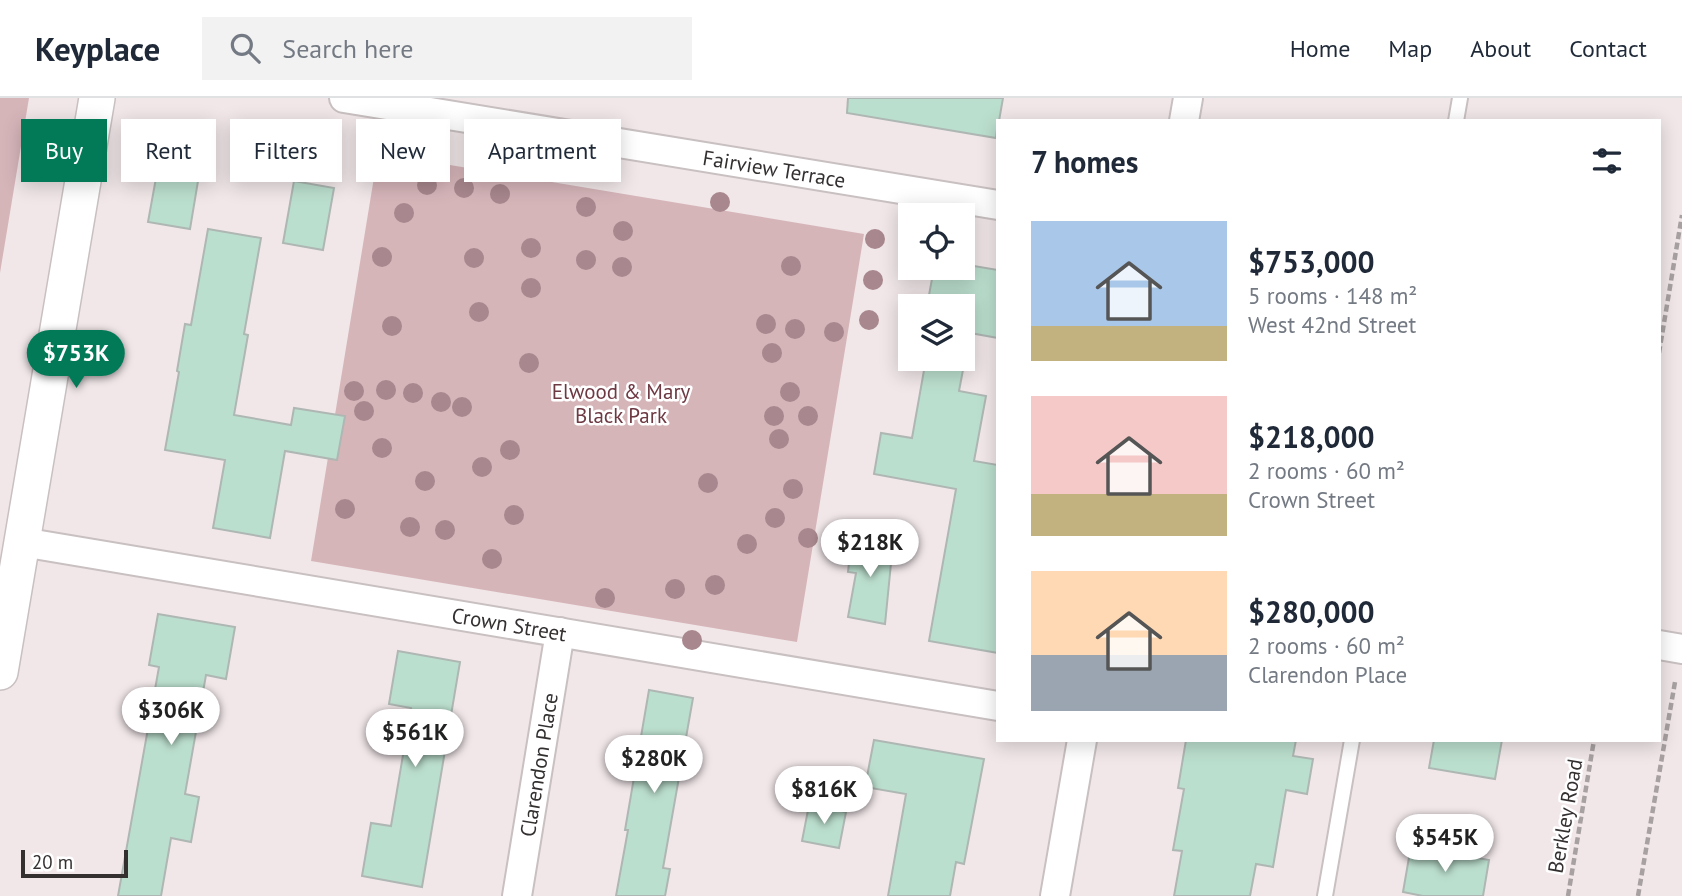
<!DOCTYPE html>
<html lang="en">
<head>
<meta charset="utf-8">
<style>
  body { margin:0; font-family:"PT Sans",sans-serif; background:#f2f2f3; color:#1f2937; height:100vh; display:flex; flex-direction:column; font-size:26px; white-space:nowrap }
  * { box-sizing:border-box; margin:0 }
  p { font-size:23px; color:#747a83 }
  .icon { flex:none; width:38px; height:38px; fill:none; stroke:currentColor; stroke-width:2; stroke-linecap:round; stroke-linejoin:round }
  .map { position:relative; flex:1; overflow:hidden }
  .drawer { position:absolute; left:996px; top:21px; width:665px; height:623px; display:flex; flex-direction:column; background:#fff; border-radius:0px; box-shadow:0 4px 18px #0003 }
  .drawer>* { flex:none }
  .hud { position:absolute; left:21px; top:21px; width:665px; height:63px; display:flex; gap:14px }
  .controls { position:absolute; left:898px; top:105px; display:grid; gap:14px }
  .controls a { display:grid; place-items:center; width:77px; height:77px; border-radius:0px; background:#fff; box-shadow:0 4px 18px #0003; font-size:35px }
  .scale { position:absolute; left:21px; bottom:18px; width:107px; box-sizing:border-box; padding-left:7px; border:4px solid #343030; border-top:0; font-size:19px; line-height:24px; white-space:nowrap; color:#343030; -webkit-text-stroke:5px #fff; paint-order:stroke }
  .price { position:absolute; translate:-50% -60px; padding:0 16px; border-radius:24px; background:#fff; color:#222; font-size:23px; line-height:46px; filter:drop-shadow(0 2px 4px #0008) }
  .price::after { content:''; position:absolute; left:50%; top:42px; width:21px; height:16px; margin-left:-10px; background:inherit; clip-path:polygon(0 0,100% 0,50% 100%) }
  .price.current { background:#037a57; color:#fff }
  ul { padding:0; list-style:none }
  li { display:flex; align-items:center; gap:21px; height:175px; padding:0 35px }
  li span { display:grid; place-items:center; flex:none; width:196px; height:140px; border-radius:0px; color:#555 }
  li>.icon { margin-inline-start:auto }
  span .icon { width:84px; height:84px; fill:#fffc; stroke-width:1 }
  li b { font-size:30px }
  h2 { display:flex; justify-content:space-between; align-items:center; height:84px; padding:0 35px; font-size:30px }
  .chip { padding:0 24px; border-radius:0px; background:#fff; box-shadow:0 4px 18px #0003; font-size:24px; line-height:63px }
  .chip.current { background:#037a57; color:#fff }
  header { display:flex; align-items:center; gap:42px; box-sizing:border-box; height:98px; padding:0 35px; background:#fff; border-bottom:2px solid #e0e1e3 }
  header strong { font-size:33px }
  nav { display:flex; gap:38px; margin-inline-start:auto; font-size:24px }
  .search { width:490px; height:63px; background:#f2f2f3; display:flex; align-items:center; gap:18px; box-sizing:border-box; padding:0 24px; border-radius:0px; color:#747a83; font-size:26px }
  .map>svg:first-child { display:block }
</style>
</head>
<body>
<header>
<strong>Keyplace</strong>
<div class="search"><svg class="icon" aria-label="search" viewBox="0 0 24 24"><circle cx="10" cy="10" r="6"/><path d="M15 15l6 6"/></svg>Search here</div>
<nav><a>Home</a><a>Map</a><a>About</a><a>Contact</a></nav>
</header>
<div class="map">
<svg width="1682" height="798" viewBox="0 0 1682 798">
  <rect width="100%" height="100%" fill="#f1e7e9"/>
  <g fill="#d6b5b9">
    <polygon points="0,0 29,0 0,175"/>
    <polygon points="378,55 864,136 797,544 311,463"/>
  </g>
  <g fill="#bbdfce" stroke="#aeb7b3" stroke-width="2">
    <polygon points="848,0 1003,0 999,23 998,23 996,40 847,15"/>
    <polygon points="160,58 201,65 190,131 148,124"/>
    <polygon points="294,83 334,90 323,152 283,145"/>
    <polygon points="208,131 261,140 244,236 248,237 234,317 291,327 294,310 345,318 337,362 285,353 270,440 213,430 225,362 165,352 179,274 177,273 185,226 191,227"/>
    <polygon points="962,166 998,172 998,240 970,235 959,293 986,298 974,363 998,367 998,555 929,543 956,391 874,376 881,335 912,340 926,261 962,261 962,208 927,208 934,170 962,170"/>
    <polygon points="852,438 893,445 885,526 848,519 856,475 848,474"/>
    <polygon points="158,516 235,529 226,581 206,577 185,696 199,699 191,744 171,740 161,798 118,798 159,569 149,567"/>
    <polygon points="398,553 460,564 422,789 362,778 371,725 391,728 411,610 389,606"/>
    <polygon points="649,592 693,600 663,770 670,771 665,798 616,798 628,732 625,732"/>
    <polygon points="874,642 984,661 964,766 956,764 950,798 888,798 906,696 865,689"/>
    <polygon points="1186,642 1296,642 1293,658 1313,661 1307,696 1286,692 1273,769 1256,766 1250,798 1174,798 1182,753 1173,752 1184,691 1178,690"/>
    <polygon points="1434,642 1502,642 1495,681 1429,670"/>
    <polygon points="809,707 846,714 839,750 802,743"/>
    <polygon points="1411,748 1489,762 1483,798 1423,798 1403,794"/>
  </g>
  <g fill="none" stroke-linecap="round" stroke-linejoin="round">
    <defs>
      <g id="service">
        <polyline points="1456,23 1460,0"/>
        <polyline points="1325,798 1352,642"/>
      </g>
      <g id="minor">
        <path id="s1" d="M344,0L998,107"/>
        <polyline points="1184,23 1188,0"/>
        <path id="s2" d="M22,444L998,608"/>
        <polyline points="1659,547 1682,551"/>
        <path id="s3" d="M517,798L560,534"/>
        <polyline points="1055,798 1082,642"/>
      </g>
      <polyline id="tertiary" points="0,574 97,0"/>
    </defs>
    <use href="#service" stroke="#c9c0c1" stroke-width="18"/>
    <use href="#minor" stroke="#c9c0c1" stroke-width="32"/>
    <use href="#tertiary" stroke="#c9c0c1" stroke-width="38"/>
    <g stroke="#a8a1a2" stroke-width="4.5" stroke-dasharray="7 3.5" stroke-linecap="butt">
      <polyline points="1659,255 1682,117"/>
      <polyline points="1568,798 1594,642"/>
      <polyline points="1638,798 1675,584"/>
    </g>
    <use href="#service" stroke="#fff" stroke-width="14"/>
    <use href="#minor" stroke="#fff" stroke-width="28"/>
    <use href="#tertiary" stroke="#fff" stroke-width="35"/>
  </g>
  <g fill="#a8878e">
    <circle cx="427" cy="87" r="10"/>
    <circle cx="464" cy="90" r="10"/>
    <circle cx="500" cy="96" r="10"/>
    <circle cx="720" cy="104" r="10"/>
    <circle cx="586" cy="109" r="10"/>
    <circle cx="404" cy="115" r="10"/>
    <circle cx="623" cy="133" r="10"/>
    <circle cx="875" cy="141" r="10"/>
    <circle cx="531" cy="150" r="10"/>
    <circle cx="382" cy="159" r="10"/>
    <circle cx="474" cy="160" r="10"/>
    <circle cx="586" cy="162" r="10"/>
    <circle cx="791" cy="168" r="10"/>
    <circle cx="622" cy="169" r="10"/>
    <circle cx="873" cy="182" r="10"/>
    <circle cx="531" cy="190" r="10"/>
    <circle cx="479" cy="214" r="10"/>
    <circle cx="869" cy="222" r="10"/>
    <circle cx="766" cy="226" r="10"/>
    <circle cx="392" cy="228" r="10"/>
    <circle cx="795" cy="231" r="10"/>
    <circle cx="834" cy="234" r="10"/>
    <circle cx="772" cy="255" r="10"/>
    <circle cx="529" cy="265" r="10"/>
    <circle cx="386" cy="292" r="10"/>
    <circle cx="354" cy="293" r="10"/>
    <circle cx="790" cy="294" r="10"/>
    <circle cx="413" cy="295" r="10"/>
    <circle cx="441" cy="304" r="10"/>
    <circle cx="462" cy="309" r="10"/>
    <circle cx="364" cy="313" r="10"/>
    <circle cx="774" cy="318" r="10"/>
    <circle cx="808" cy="318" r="10"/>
    <circle cx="779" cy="341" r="10"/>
    <circle cx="382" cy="350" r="10"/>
    <circle cx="510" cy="352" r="10"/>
    <circle cx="482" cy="369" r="10"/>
    <circle cx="425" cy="383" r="10"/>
    <circle cx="708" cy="385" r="10"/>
    <circle cx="793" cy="391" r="10"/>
    <circle cx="345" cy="411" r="10"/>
    <circle cx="514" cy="417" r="10"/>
    <circle cx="775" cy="420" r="10"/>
    <circle cx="410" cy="429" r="10"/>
    <circle cx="445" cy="432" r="10"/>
    <circle cx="808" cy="440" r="10"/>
    <circle cx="747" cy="446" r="10"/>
    <circle cx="492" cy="461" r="10"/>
    <circle cx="715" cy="487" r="10"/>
    <circle cx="675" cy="491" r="10"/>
    <circle cx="605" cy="500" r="10"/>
    <circle cx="692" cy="542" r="10"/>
  </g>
  <g text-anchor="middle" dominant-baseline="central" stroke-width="5" stroke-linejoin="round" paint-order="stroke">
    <g font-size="21" fill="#343030" stroke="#fff">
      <text stroke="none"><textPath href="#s1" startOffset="436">Fairview Terrace</textPath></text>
      <text stroke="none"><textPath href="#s2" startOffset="494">Crown Street</textPath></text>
      <text stroke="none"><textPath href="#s3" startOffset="133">Clarendon Place</textPath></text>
      <text transform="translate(1565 718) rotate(-80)">Berkley Road</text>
    </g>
    <g font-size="21" fill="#6d3943" stroke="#fff">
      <text x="621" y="293">Elwood &amp; Mary<tspan x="621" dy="24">Black Park</tspan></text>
    </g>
  </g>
</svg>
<div class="controls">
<a><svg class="icon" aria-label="locate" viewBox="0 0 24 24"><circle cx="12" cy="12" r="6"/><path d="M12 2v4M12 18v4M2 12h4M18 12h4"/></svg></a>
<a><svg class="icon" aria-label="layers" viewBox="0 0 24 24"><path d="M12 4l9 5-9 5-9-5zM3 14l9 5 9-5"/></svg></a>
</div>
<div class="scale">20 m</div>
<b class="price current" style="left:76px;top:292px">$753K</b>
<b class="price" style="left:870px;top:481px">$218K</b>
<b class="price" style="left:171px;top:649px">$306K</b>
<b class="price" style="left:415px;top:671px">$561K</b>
<b class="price" style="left:654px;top:697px">$280K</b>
<b class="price" style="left:824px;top:728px">$816K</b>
<b class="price" style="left:1445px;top:776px">$545K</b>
<div class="hud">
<a class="chip current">Buy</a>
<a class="chip">Rent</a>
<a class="chip">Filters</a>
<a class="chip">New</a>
<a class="chip">Apartment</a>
</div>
<section class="drawer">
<h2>7 homes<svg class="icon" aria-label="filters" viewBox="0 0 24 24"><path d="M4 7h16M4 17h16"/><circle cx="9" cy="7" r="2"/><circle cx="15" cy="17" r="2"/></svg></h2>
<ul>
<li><span style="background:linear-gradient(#a9c7e8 75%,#c2b280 0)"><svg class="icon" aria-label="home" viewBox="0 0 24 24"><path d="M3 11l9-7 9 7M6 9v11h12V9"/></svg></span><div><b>$753,000</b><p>5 rooms · 148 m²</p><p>West 42nd Street</p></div></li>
<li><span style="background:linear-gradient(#f6c9c9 70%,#c2b280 0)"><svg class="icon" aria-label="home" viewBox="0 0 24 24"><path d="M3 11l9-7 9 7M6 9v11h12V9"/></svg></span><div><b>$218,000</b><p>2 rooms · 60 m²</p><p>Crown Street</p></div></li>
<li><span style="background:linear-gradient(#ffd9b3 60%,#9aa5b1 0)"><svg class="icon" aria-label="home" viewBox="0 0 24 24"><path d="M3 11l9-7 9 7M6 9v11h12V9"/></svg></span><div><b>$280,000</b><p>2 rooms · 60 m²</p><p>Clarendon Place</p></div></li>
</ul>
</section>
</div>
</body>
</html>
